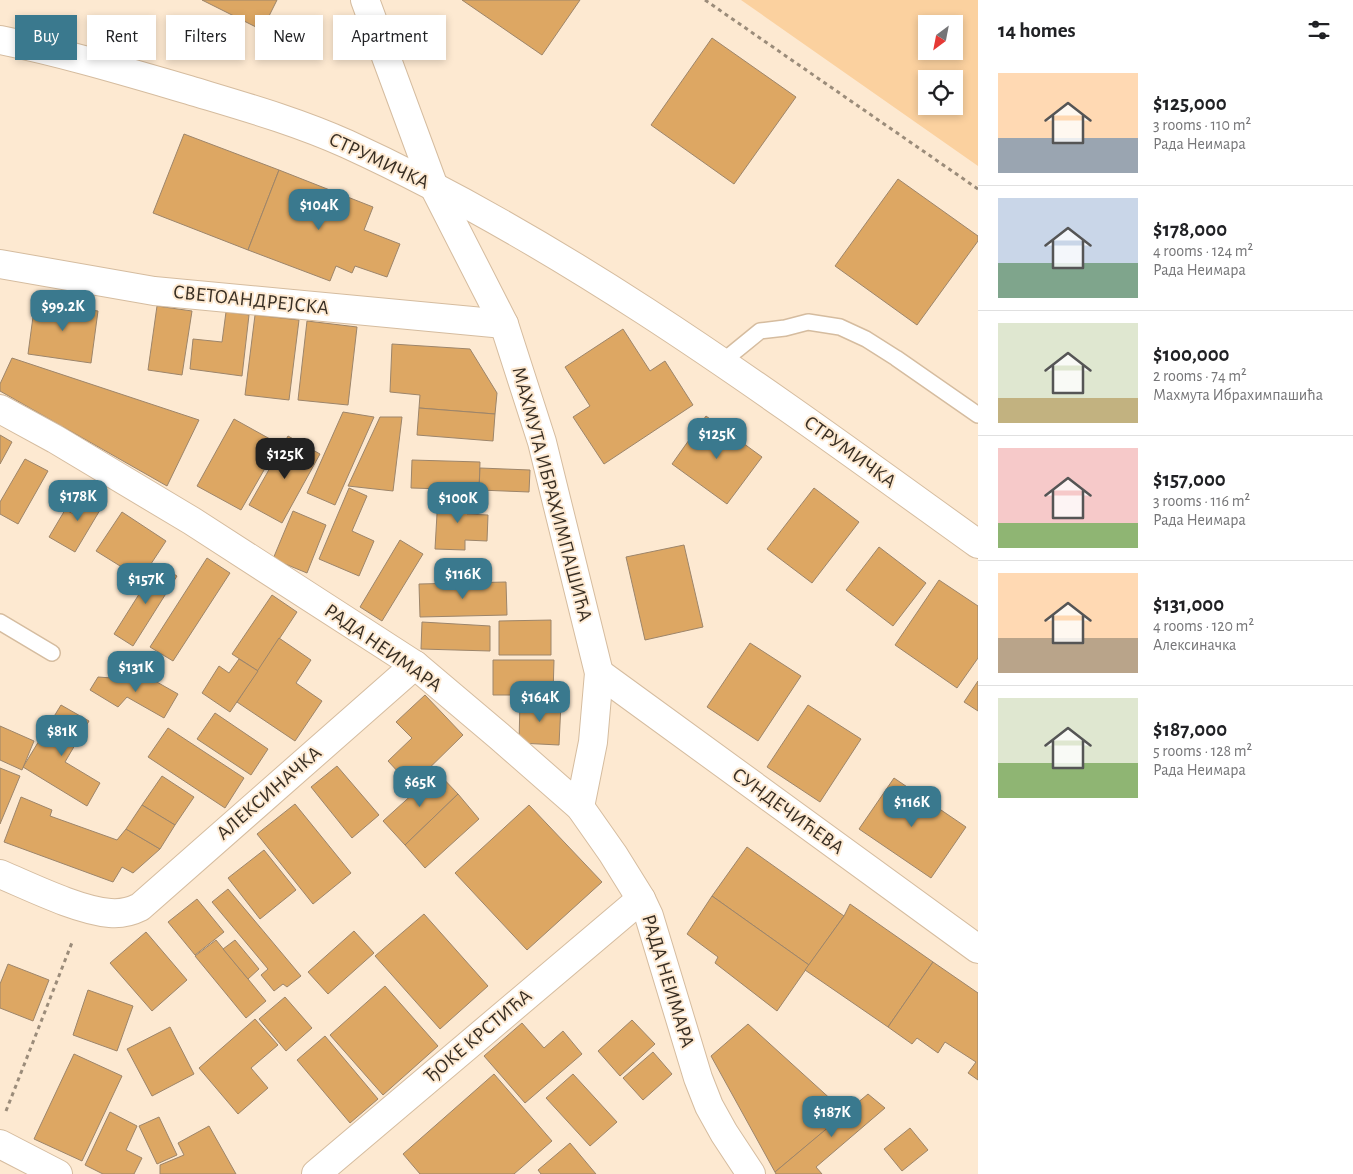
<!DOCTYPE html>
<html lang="en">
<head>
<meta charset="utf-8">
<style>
  body { margin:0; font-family:"Alegreya Sans",sans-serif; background:#f2f2f2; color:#202124; height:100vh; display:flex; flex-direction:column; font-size:19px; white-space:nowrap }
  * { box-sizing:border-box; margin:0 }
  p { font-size:16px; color:#757577 }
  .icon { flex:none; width:28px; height:28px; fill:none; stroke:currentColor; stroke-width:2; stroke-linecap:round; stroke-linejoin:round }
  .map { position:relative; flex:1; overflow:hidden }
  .drawer { display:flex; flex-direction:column; background:#fff; width:375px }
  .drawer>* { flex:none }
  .hud { position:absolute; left:15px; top:15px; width:475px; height:45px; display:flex; gap:10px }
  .needle { width:32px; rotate:212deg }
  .buttons { position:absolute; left:918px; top:15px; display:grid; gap:10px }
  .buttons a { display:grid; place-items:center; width:45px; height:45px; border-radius:0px; background:#fff; box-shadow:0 2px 8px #0003; font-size:25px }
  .price { position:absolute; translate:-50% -42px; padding:0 11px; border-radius:10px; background:#3a798e; color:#fff; font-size:16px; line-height:32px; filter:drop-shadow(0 1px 2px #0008) }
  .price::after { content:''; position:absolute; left:50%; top:30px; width:15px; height:11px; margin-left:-8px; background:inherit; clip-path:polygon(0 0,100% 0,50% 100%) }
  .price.current { background:#222; color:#fff }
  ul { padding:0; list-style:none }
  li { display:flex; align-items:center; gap:15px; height:125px; padding:0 20px }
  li+li { border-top:1px solid #e0e0e0 }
  li span { display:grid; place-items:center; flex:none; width:140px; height:100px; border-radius:0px; color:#555 }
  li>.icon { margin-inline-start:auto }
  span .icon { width:60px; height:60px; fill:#fffc; stroke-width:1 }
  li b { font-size:21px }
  h2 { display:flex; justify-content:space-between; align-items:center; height:60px; padding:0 20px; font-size:21px }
  .pill { padding:0 18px; border-radius:0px; background:#fff; box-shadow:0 2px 8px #0003; font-size:18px; line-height:45px }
  .pill.current { background:#3a798e; color:#fff }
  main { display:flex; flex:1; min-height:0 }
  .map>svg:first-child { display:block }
</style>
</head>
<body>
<main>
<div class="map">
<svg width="978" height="1174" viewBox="0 0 978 1174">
  <rect width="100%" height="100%" fill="#fde9d1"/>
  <path fill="#fbd19f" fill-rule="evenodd" d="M741,0H978V166ZM926,24H954V51H926ZM926,79H954V106H926Z"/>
  <g fill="#dda763" stroke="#9d856a">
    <polygon points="202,0 277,0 262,30"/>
    <polygon points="462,0 580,0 542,55"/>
    <polygon points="712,38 796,97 734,184 651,125"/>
    <polygon points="184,134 279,170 248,250 153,213"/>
    <polygon points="279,170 373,207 364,230 400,244 387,277 355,266 352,273 336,266 330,281 248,250"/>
    <polygon points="898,179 978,236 978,241 917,325 835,266"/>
    <polygon points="35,302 98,311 91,363 28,354"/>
    <polygon points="157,306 192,311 182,375 148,370"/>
    <polygon points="226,312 249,315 242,376 190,369 193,339 222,342"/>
    <polygon points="255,315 299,320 289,400 245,395"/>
    <polygon points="307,321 357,327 348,405 298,400"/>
    <polygon points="623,329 650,371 665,361 693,405 604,464 573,417 590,406 565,367"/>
    <polygon points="392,344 470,349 497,393 495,414 419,408 420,395 390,392"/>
    <polygon points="12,358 199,420 167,486 0,391 0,384"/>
    <polygon points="419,408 495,414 493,441 417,435"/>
    <polygon points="343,412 374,417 335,505 307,493"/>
    <polygon points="706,416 762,457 727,504 672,464"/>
    <polygon points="380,417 402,417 393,491 348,486"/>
    <polygon points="234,419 279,444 241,510 197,486"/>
    <polygon points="0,435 12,442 0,464"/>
    <polygon points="288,436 320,454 282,523 249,505"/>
    <polygon points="25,459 48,471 18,524 0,514 0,502"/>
    <polygon points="412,460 480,462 479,490 411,488"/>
    <polygon points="480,468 530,470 529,492 479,490"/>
    <polygon points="349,488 367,496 352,531 374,541 359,576 319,559"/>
    <polygon points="814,488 859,522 812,583 767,549"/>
    <polygon points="89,489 106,500 75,552 49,537 65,510 74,514"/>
    <polygon points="438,496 467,497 467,514 488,515 487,541 465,540 465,550 435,549"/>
    <polygon points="293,511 326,525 307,573 273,559"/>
    <polygon points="122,512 166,541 141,579 96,551"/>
    <polygon points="400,540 423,554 382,621 360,607"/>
    <polygon points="684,545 703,627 645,640 626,557"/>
    <polygon points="879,547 926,583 893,626 846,590"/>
    <polygon points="207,558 230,573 173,661 150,647"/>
    <polygon points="158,564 177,576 133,646 114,634"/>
    <polygon points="939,580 978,606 978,658 957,688 895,645"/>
    <polygon points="506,582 507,615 420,617 419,584"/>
    <polygon points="272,595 297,612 258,671 232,654"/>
    <polygon points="551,620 551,655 499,655 499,621"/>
    <polygon points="422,622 490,626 490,651 421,649"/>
    <polygon points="279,638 311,660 296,683 322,701 295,741 237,702"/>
    <polygon points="750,643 801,676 758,741 707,707"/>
    <polygon points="239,659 258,671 230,712 202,693 219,666 229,673"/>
    <polygon points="493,660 554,660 553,695 493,695"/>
    <polygon points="98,677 155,681 178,694 164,718 127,697 118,707 90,690"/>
    <polygon points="978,681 978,711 964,702"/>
    <polygon points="425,695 463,735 411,786 388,761 412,738 396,722"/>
    <polygon points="520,701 561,703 559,745 519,743"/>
    <polygon points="61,705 89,721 65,762 100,783 87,806 23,767"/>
    <polygon points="808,705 861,739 820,802 767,767"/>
    <polygon points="215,713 268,749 251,775 197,739"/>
    <polygon points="0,726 34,741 22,770 0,760"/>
    <polygon points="168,728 244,778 225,808 148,757"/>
    <polygon points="337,766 379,815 352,838 311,787"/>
    <polygon points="0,768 20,776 0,824"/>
    <polygon points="437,772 458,794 405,845 383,821"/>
    <polygon points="162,776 194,797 175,825 142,805"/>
    <polygon points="894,778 966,827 931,878 859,829"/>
    <polygon points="458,794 479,819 425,868 405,845"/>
    <polygon points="21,797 52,810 50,816 117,840 126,829 160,849 133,873 122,867 113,882 4,842"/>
    <polygon points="295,804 351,873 313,904 257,834"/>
    <polygon points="142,805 175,825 160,849 126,829"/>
    <polygon points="529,805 602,882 527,950 455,873"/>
    <polygon points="747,847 844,916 809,965 712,896"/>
    <polygon points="264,850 296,890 260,919 228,878"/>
    <polygon points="228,889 301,976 287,987 283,984 274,991 261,975 268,969 212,902"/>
    <polygon points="712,896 809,965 777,1011 715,963 718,957 687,934"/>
    <polygon points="197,899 224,932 195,955 168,922"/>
    <polygon points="850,904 933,962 888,1027 805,970 844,916"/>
    <polygon points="424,914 488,986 440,1029 375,956"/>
    <polygon points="354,931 374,953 328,994 308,972"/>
    <polygon points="146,932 187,980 152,1011 110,963"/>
    <polygon points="216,940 266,1001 246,1018 195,956"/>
    <polygon points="235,940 259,969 248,979 223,949"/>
    <polygon points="933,962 978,993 978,1080 968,1073 976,1062 945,1042 938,1053 917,1038 912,1044 888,1027"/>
    <polygon points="8,964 49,980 33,1021 0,1008 0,984"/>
    <polygon points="385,986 438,1046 383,1095 330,1035"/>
    <polygon points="88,990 133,1006 117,1051 73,1035"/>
    <polygon points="285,997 312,1028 286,1051 259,1019"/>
    <polygon points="255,1019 278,1045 251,1068 268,1088 238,1114 199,1068"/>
    <polygon points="632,1020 655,1044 620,1076 598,1051"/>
    <polygon points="522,1023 544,1048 563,1031 582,1054 525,1103 484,1056"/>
    <polygon points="748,1024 846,1113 775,1172 711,1056"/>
    <polygon points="170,1027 194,1074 152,1096 127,1049"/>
    <polygon points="325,1036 378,1099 350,1123 297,1060"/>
    <polygon points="653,1052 672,1074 643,1100 623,1078"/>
    <polygon points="74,1054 122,1076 82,1161 34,1139"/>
    <polygon points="494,1074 552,1141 514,1174 420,1174 403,1154"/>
    <polygon points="573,1074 617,1122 590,1146 546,1098"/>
    <polygon points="868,1094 885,1108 816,1167 822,1174 776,1174 775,1172"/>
    <polygon points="110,1112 137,1126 126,1150 142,1158 134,1174 103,1174 85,1165"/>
    <polygon points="159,1117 177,1155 157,1164 139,1126"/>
    <polygon points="209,1126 236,1174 160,1174 160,1165 184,1155 178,1143"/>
    <polygon points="910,1128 928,1150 902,1171 884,1149"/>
    <polygon points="570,1143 596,1174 541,1174 538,1170"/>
  </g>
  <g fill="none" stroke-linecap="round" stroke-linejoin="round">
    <defs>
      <g id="lane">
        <polyline points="722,362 760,331 785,328 808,322 840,327 866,339 896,358 978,415"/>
        <polyline points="0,622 52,653"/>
      </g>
      <g id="street">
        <polyline points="365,0 434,187 504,324 542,442 599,673 593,742 580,807"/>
        <path d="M0,40C64,53 127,72 189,90C242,106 296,121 347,144C574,248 776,399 978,544"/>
        <polyline points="0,264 154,291 504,324"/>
        <polyline points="0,409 55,439 192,521 415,665 499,736 580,807 613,854 641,899 649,916 698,1078 709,1106 724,1133 751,1174"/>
        <polyline points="599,673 978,949"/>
        <path d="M0,874C31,887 77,910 110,913C121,914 130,912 140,907L415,665"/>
        <polyline points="0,1144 58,1174"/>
        <polyline points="316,1174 641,899"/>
      </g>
    </defs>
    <use href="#lane" stroke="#d5bc9f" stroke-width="18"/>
    <use href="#street" stroke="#d5bc9f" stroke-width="30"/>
    <g stroke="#9b8c7a" stroke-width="3" stroke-dasharray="4 4" stroke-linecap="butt">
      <polyline points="705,0 978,189"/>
      <polyline points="6,1111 73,940"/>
    </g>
    <use href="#lane" stroke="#fff" stroke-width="15"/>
    <use href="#street" stroke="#fff" stroke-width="28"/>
  </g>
  <g text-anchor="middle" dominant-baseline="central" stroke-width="4" stroke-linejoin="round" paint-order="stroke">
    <g font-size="20" fill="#382e23" stroke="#fde9d1">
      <text transform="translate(379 161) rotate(25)">СТРУМИЧКА</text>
      <text transform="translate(251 300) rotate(6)">СВЕТОАНДРЕЈСКА</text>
      <text transform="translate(850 452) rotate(36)">СТРУМИЧКА</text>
      <text transform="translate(552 494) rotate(75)">МАХМУТА ИБРАХИМПАШИЋА</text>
      <text transform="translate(383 648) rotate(35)">РАДА НЕИМАРА</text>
      <text transform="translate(269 793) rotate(-41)">АЛЕКСИНАЧКА</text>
      <text transform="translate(788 811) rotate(36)">СУНДЕЧИЋЕВА</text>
      <text transform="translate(668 981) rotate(73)">РАДА НЕИМАРА</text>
      <text transform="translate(478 1036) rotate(-40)">ЂОКЕ КРСТИЋА</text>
    </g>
  </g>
</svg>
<div class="buttons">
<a><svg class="needle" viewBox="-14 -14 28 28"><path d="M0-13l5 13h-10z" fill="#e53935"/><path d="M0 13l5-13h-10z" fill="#757577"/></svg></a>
<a><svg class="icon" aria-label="locate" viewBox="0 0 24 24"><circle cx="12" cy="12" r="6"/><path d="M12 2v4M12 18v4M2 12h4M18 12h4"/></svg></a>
</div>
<b class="price" style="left:319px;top:231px">$104K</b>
<b class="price" style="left:63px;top:332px">$99.2K</b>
<b class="price" style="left:717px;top:460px">$125K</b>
<b class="price current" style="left:285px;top:480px">$125K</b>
<b class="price" style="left:78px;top:522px">$178K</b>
<b class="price" style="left:458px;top:524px">$100K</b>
<b class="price" style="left:463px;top:600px">$116K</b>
<b class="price" style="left:146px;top:605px">$157K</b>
<b class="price" style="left:136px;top:693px">$131K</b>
<b class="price" style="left:540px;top:723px">$164K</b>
<b class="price" style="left:62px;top:757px">$81K</b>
<b class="price" style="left:420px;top:808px">$65K</b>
<b class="price" style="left:912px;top:828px">$116K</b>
<b class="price" style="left:832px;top:1138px">$187K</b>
<div class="hud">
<a class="pill current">Buy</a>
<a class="pill">Rent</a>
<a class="pill">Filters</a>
<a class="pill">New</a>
<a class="pill">Apartment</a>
</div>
</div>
<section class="drawer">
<h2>14 homes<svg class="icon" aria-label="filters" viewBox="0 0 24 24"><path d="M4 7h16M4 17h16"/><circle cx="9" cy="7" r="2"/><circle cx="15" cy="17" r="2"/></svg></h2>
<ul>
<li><span style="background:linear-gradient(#ffd9b3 65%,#9aa5b1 0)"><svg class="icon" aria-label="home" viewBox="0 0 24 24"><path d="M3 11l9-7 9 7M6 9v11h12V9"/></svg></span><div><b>$125,000</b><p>3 rooms · 110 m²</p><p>Рада Неимара</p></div></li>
<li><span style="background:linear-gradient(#c9d6e8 65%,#7fa58c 0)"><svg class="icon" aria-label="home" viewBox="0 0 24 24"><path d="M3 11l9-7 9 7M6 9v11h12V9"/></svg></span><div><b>$178,000</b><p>4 rooms · 124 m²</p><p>Рада Неимара</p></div></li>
<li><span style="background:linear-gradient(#dfe7d0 75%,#c2b280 0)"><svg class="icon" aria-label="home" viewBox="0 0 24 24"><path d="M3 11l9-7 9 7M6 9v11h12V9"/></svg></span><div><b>$100,000</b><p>2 rooms · 74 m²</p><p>Махмута Ибрахимпашића</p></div></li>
<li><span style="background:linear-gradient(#f6c9c9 75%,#8fb573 0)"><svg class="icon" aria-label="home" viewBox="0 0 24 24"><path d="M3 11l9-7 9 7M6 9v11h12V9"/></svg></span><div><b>$157,000</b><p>3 rooms · 116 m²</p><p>Рада Неимара</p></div></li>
<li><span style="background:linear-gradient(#ffd9b3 65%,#b9a48a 0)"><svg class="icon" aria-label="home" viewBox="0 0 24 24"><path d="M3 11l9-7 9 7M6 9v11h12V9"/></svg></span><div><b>$131,000</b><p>4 rooms · 120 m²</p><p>Алексиначка</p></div></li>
<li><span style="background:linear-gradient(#dfe7d0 65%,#8fb573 0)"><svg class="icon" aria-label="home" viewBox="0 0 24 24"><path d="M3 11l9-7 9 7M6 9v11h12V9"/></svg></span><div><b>$187,000</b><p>5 rooms · 128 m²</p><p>Рада Неимара</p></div></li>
</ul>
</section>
</main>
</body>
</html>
